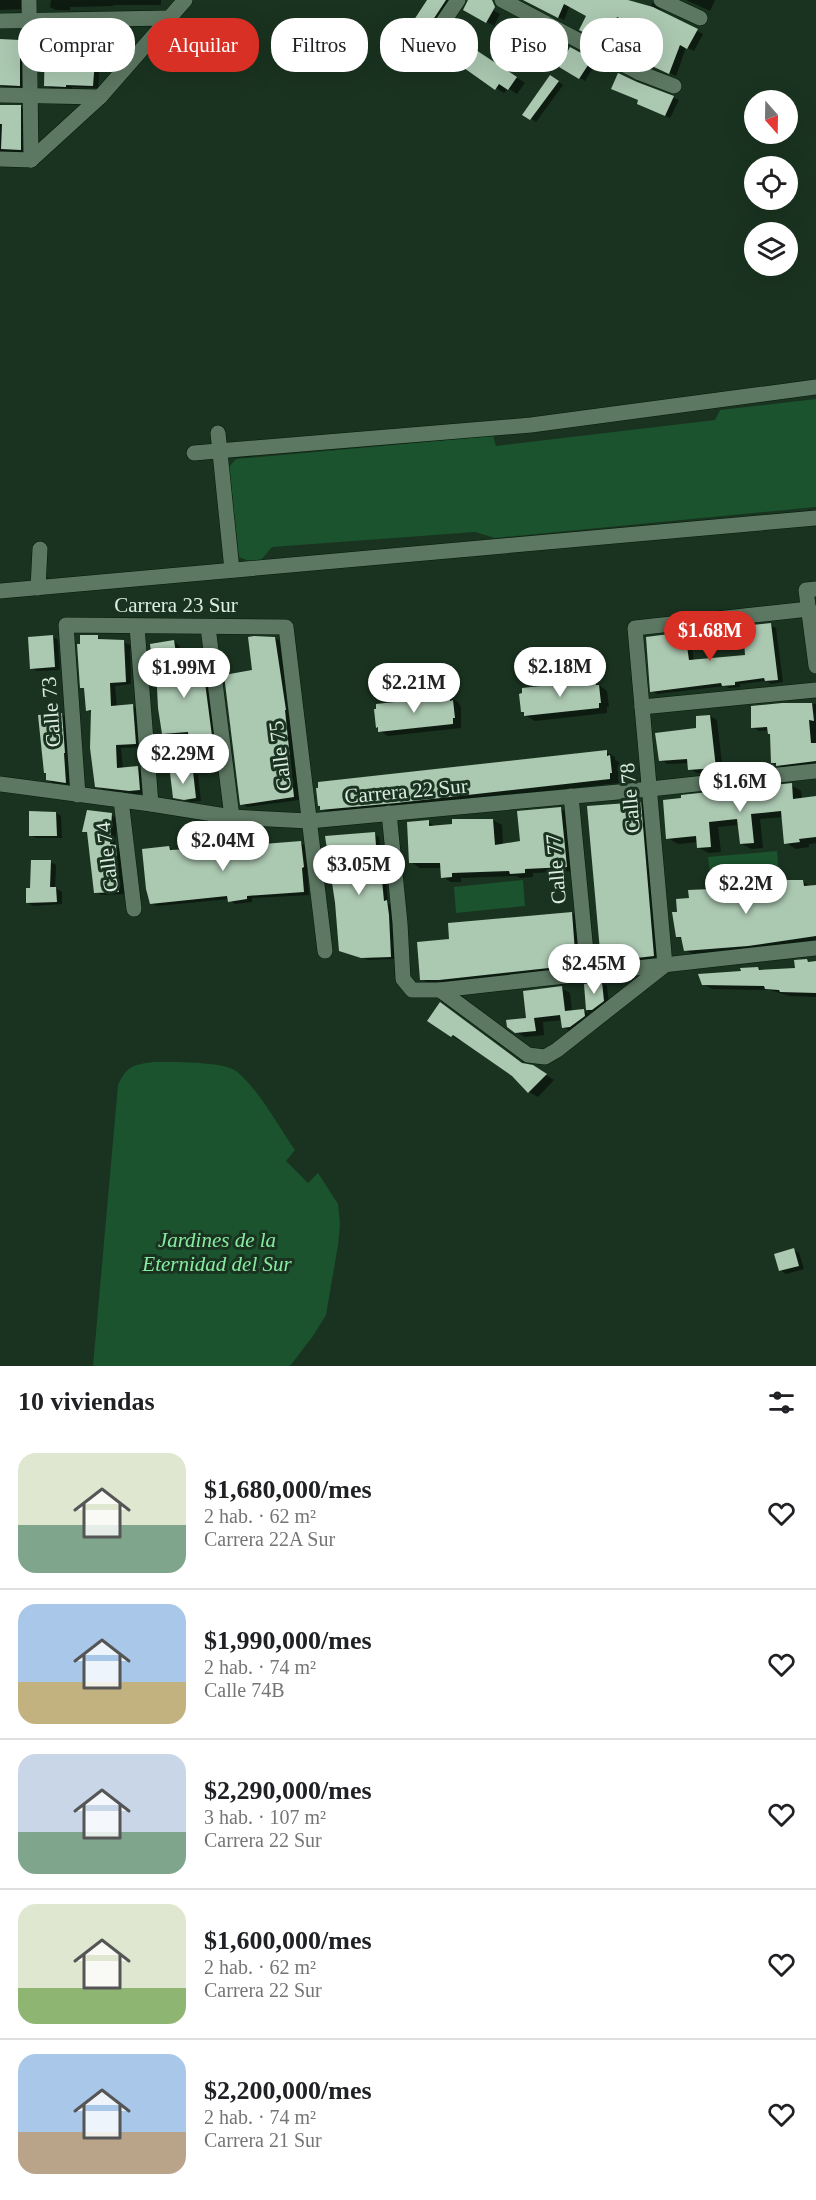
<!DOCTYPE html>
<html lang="es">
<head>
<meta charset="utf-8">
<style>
  body { margin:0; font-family:"Times New Roman",serif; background:#f6f6f6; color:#202124; height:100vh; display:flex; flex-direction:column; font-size:22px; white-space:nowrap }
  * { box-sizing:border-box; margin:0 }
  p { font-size:20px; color:#757577 }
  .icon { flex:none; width:33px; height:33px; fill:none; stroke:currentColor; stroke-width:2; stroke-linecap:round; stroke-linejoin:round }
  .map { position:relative; height:1366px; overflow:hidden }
  .sheet { display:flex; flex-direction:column; background:#fff; flex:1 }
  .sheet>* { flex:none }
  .banner { position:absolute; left:18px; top:18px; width:780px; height:54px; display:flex; gap:12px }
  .needle { width:39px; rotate:160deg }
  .fabs { position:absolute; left:744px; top:90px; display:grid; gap:12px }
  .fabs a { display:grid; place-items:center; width:54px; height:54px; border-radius:50%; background:#fff; box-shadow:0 6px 24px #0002; font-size:30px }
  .price { position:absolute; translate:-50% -51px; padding:0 14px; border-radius:21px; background:#fff; color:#222; font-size:20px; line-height:39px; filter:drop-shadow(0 2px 3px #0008) }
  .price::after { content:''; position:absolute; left:50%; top:36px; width:18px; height:14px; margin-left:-9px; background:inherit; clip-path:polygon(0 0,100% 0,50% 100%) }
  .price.selected { background:#d93025; color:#fff }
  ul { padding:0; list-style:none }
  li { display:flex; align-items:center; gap:18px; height:150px; padding:0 18px }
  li+li { border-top:2px solid #e0e0e0 }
  li span { display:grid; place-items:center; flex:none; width:168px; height:120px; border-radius:18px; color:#555 }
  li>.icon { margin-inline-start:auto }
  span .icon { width:72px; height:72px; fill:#fffc; stroke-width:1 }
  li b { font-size:26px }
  h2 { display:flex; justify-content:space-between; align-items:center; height:72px; padding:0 18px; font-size:26px }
  .pill { padding:0 21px; border-radius:24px; background:#fff; box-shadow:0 6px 24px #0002; font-size:21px; line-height:54px }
  .pill.selected { background:#d93025; color:#fff }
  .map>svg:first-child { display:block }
</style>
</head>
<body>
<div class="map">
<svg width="816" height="1366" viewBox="0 0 816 1366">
  <rect width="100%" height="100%" fill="#1a3320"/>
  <g fill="#1a532d">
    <polygon points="816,399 816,507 495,538 475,532 272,547 261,560 249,561 239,557 229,467 236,459 493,436 496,446 715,420 720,410"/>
    <polygon points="777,851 779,877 711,884 708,857"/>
    <polygon points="523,880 525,906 456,913 454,887"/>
    <path d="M153,1062C172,1062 222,1061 236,1071C257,1087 279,1127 295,1150L286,1161L308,1183L318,1173L338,1204L340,1224L338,1245L326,1315L313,1336L290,1366H93L118,1085C127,1066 133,1065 153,1062Z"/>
  </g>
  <g fill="#0007">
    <polygon points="0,0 24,0 24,9 0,10"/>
    <polygon points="51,0 161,0 161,5 113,5 113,6 70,7 70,10 56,10 50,7"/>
    <polygon points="428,0 456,0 433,38 412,25"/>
    <polygon points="469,0 475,0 500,14 494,26 465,9"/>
    <polygon points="525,0 566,0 571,3 564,20"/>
    <polygon points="578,0 623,0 651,8 652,3 658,7 663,13 703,34 694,51 686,47 676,76 632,56 637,25 624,19 610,45 581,29 588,16"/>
    <polygon points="686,0 715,0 710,11"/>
    <polygon points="524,24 542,34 532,48 515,37"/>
    <polygon points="0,40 19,41 25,45 26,88 8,88 0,85"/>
    <polygon points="76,41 80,43 104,41 110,44 111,61 100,62 98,88 72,87 72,89 51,88 46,85"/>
    <polygon points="571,49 596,63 585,81 561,66"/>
    <polygon points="485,57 525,83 517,94 508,88 504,93 496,88"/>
    <polygon points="556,80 563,85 536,122 524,114"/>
    <polygon points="636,83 679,100 670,118 644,106"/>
    <polygon points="0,105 20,107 26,110 27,152 0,155"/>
    <polygon points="770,625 776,628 783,682 771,684 766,681 740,684 740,687 729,688 725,686 657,694 652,691 684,634 690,637 694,661 747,656"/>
    <polygon points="53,637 58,640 60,670 37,671 31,668"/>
    <polygon points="97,637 103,640 123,642 130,645 131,684 115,686 117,707 133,706 139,709 142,747 121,748 123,769 138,767 144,771 146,793 136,794 103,789 97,786 93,713 87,710 86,690 82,687"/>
    <polygon points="275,638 280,641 299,800 247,807 242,804 254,671"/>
    <polygon points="173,641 179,645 181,654 201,653 207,657 219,769 198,770 192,766 190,735 170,736 164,733 158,669 155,668"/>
    <polygon points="595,682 607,691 609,707 607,707 607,713 535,721 526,716"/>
    <polygon points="449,697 458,702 461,707 461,728 388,736 380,731 377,727"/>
    <polygon points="816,704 816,765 784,768 772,762 771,734 769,730 759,731 753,727 783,705"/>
    <polygon points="62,715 68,718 71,785 53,783 48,779"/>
    <polygon points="710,716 717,720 723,772 697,773 690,769 689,763 668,764 660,760 698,730"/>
    <polygon points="606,752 615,757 615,760 619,762 620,777 618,777 619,783 330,814 319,806"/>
    <polygon points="192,772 198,775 201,801 191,802 174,797"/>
    <polygon points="791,785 801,791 802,799 816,798 816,843 809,844 809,847 796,849 786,843 783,817 760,819 763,848 752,849 741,844 739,825 718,827 721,852 709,853 699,848 698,842 678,844 668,838"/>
    <polygon points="640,803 652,810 666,962 614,968 603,961"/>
    <polygon points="561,809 570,814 575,871 533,873 533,877 520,878 516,876 461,878 461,882 451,882 443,877 442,868 420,868 411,862 428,822 437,827 493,820 502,825 503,845 522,843"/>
    <polygon points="56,813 61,816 62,838 36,838 30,835"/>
    <polygon points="111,815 117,818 115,846 121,849 124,894 101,895 96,892 89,834 84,831"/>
    <polygon points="374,834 379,837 382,861 384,863 388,903 391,905 395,959 368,960 340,950 327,838"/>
    <polygon points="300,843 306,846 309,870 307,870 309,895 252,898 252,902 235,904 229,899 157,906 151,903 169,848 175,851"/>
    <polygon points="50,862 56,865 55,888 62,892 62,904 33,906 27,902 32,890"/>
    <polygon points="802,881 812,887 816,886 816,944 697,956 685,950 683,940 677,936 761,888"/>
    <polygon points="572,913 583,920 587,971 433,986 422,979 451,941"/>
    <polygon points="807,961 811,963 816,962 816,997 790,996 770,990 712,989 703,984 758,968 763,971 797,969"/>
    <polygon points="602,983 607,986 609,1004 598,1012 588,1013 593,1016 572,1032 563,1027 562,1020 543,1022 544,1035 525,1037 516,1032 561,988 570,993 572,1012 584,1011 588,1013 585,985"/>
    <polygon points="449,1009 525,1065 533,1067 554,1080 538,1097 529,1092 513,1074 462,1039 460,1041 452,1036"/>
    <polygon points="794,1250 799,1253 804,1269 786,1274 780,1270"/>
  </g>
  <g fill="#abc8b1">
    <polygon points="427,0 446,0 427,29 426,36 410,26"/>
    <polygon points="468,0 492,0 495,7 486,23 463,10"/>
    <polygon points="523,0 628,0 653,7 698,29 687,49 680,45 669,74 624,53 635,25 617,17 604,43 579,30 586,16 564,4 558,18"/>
    <polygon points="524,22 537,30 526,46 513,38"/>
    <polygon points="0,39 20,40 20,86 0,85"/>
    <polygon points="60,39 77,39 77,42 105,39 106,59 95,60 93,86 66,85 66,87 44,86 45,41 60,41"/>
    <polygon points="570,47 592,59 579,79 559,67"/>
    <polygon points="476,50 517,77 508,90 499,84 495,90 464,68"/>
    <polygon points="618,73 637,82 674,96 665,116 637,104 638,100 611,89"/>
    <polygon points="550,75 559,81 530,120 522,115"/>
    <polygon points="0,105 21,105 21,150 1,149 2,124 0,124"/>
    <polygon points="771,623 778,680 765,681 764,678 735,682 735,685 722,686 721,683 650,692 646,637 685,632 689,660 745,655 743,626"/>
    <polygon points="53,635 55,667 30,669 28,637"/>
    <polygon points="80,635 98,635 98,639 124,640 126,682 110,683 111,706 133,704 136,744 116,745 117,768 138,766 140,790 129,791 95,787 90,748 91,710 86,711 84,688 80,688 77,644 80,644"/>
    <polygon points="254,636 275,637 286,710 285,710 294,797 240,805 224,675 252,670 248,637"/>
    <polygon points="174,640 176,653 201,652 212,736 210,736 214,767 190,767 188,732 162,734 158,708 156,668 153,669 150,644"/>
    <polygon points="595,680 596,685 599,685 601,703 599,703 599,708 524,716 524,712 521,712 519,694 522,693 522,688"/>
    <polygon points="450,696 450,701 453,700 455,718 453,718 453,724 378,732 378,727 376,728 374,709 376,709 376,704"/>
    <polygon points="782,703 812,703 814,721 809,720 811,743 816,743 816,761 776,766 776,763 771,763 770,734 768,734 767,727 751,728 751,706"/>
    <polygon points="62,713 65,753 64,753 66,783 46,780 46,773 44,773 38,715"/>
    <polygon points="710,715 716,768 688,770 687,759 659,761 655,733 696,728 696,716"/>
    <polygon points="607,750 607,756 610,755 612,773 610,773 610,779 396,803 320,810 320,806 318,806 316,788 318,788 318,782"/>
    <polygon points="193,771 196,798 184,800 173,798 170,773"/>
    <polygon points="792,783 793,799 816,796 816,837 799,839 800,842 784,844 781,811 751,814 754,843 740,844 737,819 709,822 711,847 697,848 696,836 666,839 663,800 681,798 681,795"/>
    <polygon points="641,802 654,956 601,962 587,806"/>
    <polygon points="561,807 567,867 525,869 525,873 510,874 509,871 452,873 452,877 441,878 440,863 409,863 407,822 429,820 429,826 452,824 452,819 493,819 495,845 520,841 517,811"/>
    <polygon points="87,810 112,813 110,844 116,845 119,892 94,893 87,832 82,832"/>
    <polygon points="29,811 56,812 57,836 29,836"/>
    <polygon points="375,832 377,859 380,858 384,901 387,900 389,915 391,957 361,958 339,951 335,903 325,836"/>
    <polygon points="301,841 304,867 302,868 304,892 247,896 247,899 228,902 227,896 150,904 146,889 142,849 169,846 170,850 213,848"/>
    <polygon points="31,860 51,860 50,887 56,887 57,902 26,903 26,888 30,888"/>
    <polygon points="772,880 803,880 804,886 816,885 816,936 748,946 684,951 681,937 676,937 672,912 677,912 676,899 689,898 688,890 759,887 759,881"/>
    <polygon points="572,912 576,965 439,980 420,980 417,942 449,939 448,923"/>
    <polygon points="807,959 808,962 816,961 816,993 780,992 779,990 765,989 764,986 702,985 698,974 741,971 740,968 758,967 759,970 795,968 794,960"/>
    <polygon points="602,982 604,1001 592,1010 586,1010 584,984"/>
    <polygon points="562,986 565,1011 584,1009 585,1016 570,1027 562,1028 560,1015 534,1018 536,1031 515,1033 507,1027 506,1020 526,1018 523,991"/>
    <polygon points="440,1002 522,1063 533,1065 547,1074 528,1093 512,1076 453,1035 451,1037 427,1021"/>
    <polygon points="794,1248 799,1266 779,1271 774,1254"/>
  </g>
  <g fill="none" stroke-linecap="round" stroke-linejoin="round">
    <defs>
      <g id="street">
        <polyline points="29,0 31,160"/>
        <polyline points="502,0 640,73 674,86"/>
        <polyline points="661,0 700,18"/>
        <polyline points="0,21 169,18"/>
        <polyline points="435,34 458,0"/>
        <polyline points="0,95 100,97"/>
        <polyline points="0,159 31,160"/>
        <polyline points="31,160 100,97 185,0"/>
        <polyline points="218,433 232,570"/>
        <polyline points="194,453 531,425 816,387"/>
        <polyline points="38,588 40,549"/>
        <polyline points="816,589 806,590 816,666"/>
        <polyline points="0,591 816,518"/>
        <polyline points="137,627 151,804"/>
        <polyline points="208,627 232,817"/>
        <polyline points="642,707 816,690"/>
        <polyline points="0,784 151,804 232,817 309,821 650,789 816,771"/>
        <polyline points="78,795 66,625 286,627 325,951"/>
        <polyline points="571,796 588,973"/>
        <polyline points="121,800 134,909"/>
        <polyline points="389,813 400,923 403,979 412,990 440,990 816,948"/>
        <polyline points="440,990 528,1055 545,1057 557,1050 665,965 635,628 809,609"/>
      </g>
    </defs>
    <use href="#street" stroke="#031a09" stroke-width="16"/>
    <use href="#street" stroke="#5c7762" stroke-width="15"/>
  </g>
  <g text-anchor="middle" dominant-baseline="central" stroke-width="6" stroke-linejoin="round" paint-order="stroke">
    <g font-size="21" fill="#deede1" stroke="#1a3320">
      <text x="176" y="605">Carrera 23 Sur</text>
      <text transform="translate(51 712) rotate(-94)">Calle 73</text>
      <text transform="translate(280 756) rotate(-97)">Calle 75</text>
      <text transform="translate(406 791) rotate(-5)">Carrera 22 Sur</text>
      <text transform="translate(630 798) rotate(-95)">Calle 78</text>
      <text transform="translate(107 857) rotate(-97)">Calle 74</text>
      <text transform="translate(556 869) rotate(-95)">Calle 77</text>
    </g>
    <g font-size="21" font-style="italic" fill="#87eba1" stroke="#1a3320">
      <text x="217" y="1240">Jardines de la<tspan x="217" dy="24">Eternidad del Sur</tspan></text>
    </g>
  </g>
</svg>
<div class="fabs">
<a><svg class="needle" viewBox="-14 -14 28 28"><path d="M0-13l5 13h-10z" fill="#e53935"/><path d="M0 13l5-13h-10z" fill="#757577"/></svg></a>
<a><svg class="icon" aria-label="locate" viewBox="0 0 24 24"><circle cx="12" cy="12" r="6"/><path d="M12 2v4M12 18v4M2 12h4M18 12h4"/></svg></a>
<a><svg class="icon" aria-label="layers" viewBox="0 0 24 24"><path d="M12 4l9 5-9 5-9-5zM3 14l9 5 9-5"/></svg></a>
</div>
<b class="price selected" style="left:710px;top:662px">$1.68M</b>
<b class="price" style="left:560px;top:698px">$2.18M</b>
<b class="price" style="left:184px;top:699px">$1.99M</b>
<b class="price" style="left:414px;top:714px">$2.21M</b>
<b class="price" style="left:183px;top:785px">$2.29M</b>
<b class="price" style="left:740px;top:813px">$1.6M</b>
<b class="price" style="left:223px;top:872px">$2.04M</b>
<b class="price" style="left:359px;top:896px">$3.05M</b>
<b class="price" style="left:746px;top:915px">$2.2M</b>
<b class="price" style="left:594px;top:995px">$2.45M</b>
<div class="banner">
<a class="pill">Comprar</a>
<a class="pill selected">Alquilar</a>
<a class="pill">Filtros</a>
<a class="pill">Nuevo</a>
<a class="pill">Piso</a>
<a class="pill">Casa</a>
</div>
</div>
<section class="sheet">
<h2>10 viviendas<svg class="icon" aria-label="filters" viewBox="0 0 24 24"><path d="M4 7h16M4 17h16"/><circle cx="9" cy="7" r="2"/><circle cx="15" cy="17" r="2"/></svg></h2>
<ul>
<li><span style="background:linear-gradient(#dfe7d0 60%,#7fa58c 0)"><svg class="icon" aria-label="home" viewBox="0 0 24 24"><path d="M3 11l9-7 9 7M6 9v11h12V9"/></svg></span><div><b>$1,680,000/mes</b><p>2 hab. · 62 m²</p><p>Carrera 22A Sur</p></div><svg class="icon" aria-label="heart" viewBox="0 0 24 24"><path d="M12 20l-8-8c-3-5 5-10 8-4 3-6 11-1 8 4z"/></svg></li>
<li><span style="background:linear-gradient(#a9c7e8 65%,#c2b280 0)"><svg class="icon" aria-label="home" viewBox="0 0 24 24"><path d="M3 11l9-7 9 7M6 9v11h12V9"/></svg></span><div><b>$1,990,000/mes</b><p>2 hab. · 74 m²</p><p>Calle 74B</p></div><svg class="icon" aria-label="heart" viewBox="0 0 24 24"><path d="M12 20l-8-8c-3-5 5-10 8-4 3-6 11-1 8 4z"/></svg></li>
<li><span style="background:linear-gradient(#c9d6e8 65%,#7fa58c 0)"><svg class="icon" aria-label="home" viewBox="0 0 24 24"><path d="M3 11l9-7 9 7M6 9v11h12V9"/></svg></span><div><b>$2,290,000/mes</b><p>3 hab. · 107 m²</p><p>Carrera 22 Sur</p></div><svg class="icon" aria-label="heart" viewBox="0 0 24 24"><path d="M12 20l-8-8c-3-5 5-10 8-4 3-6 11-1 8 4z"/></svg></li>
<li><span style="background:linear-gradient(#dfe7d0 70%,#8fb573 0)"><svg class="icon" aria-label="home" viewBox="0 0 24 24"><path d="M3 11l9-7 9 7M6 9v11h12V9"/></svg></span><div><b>$1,600,000/mes</b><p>2 hab. · 62 m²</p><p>Carrera 22 Sur</p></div><svg class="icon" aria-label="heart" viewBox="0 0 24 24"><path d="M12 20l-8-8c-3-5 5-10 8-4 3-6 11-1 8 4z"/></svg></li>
<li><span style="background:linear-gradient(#a9c7e8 65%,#b9a48a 0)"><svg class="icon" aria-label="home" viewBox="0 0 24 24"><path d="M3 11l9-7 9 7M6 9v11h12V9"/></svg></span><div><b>$2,200,000/mes</b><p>2 hab. · 74 m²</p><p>Carrera 21 Sur</p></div><svg class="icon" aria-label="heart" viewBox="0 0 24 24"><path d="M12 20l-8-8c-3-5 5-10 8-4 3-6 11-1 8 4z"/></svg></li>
</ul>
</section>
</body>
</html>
